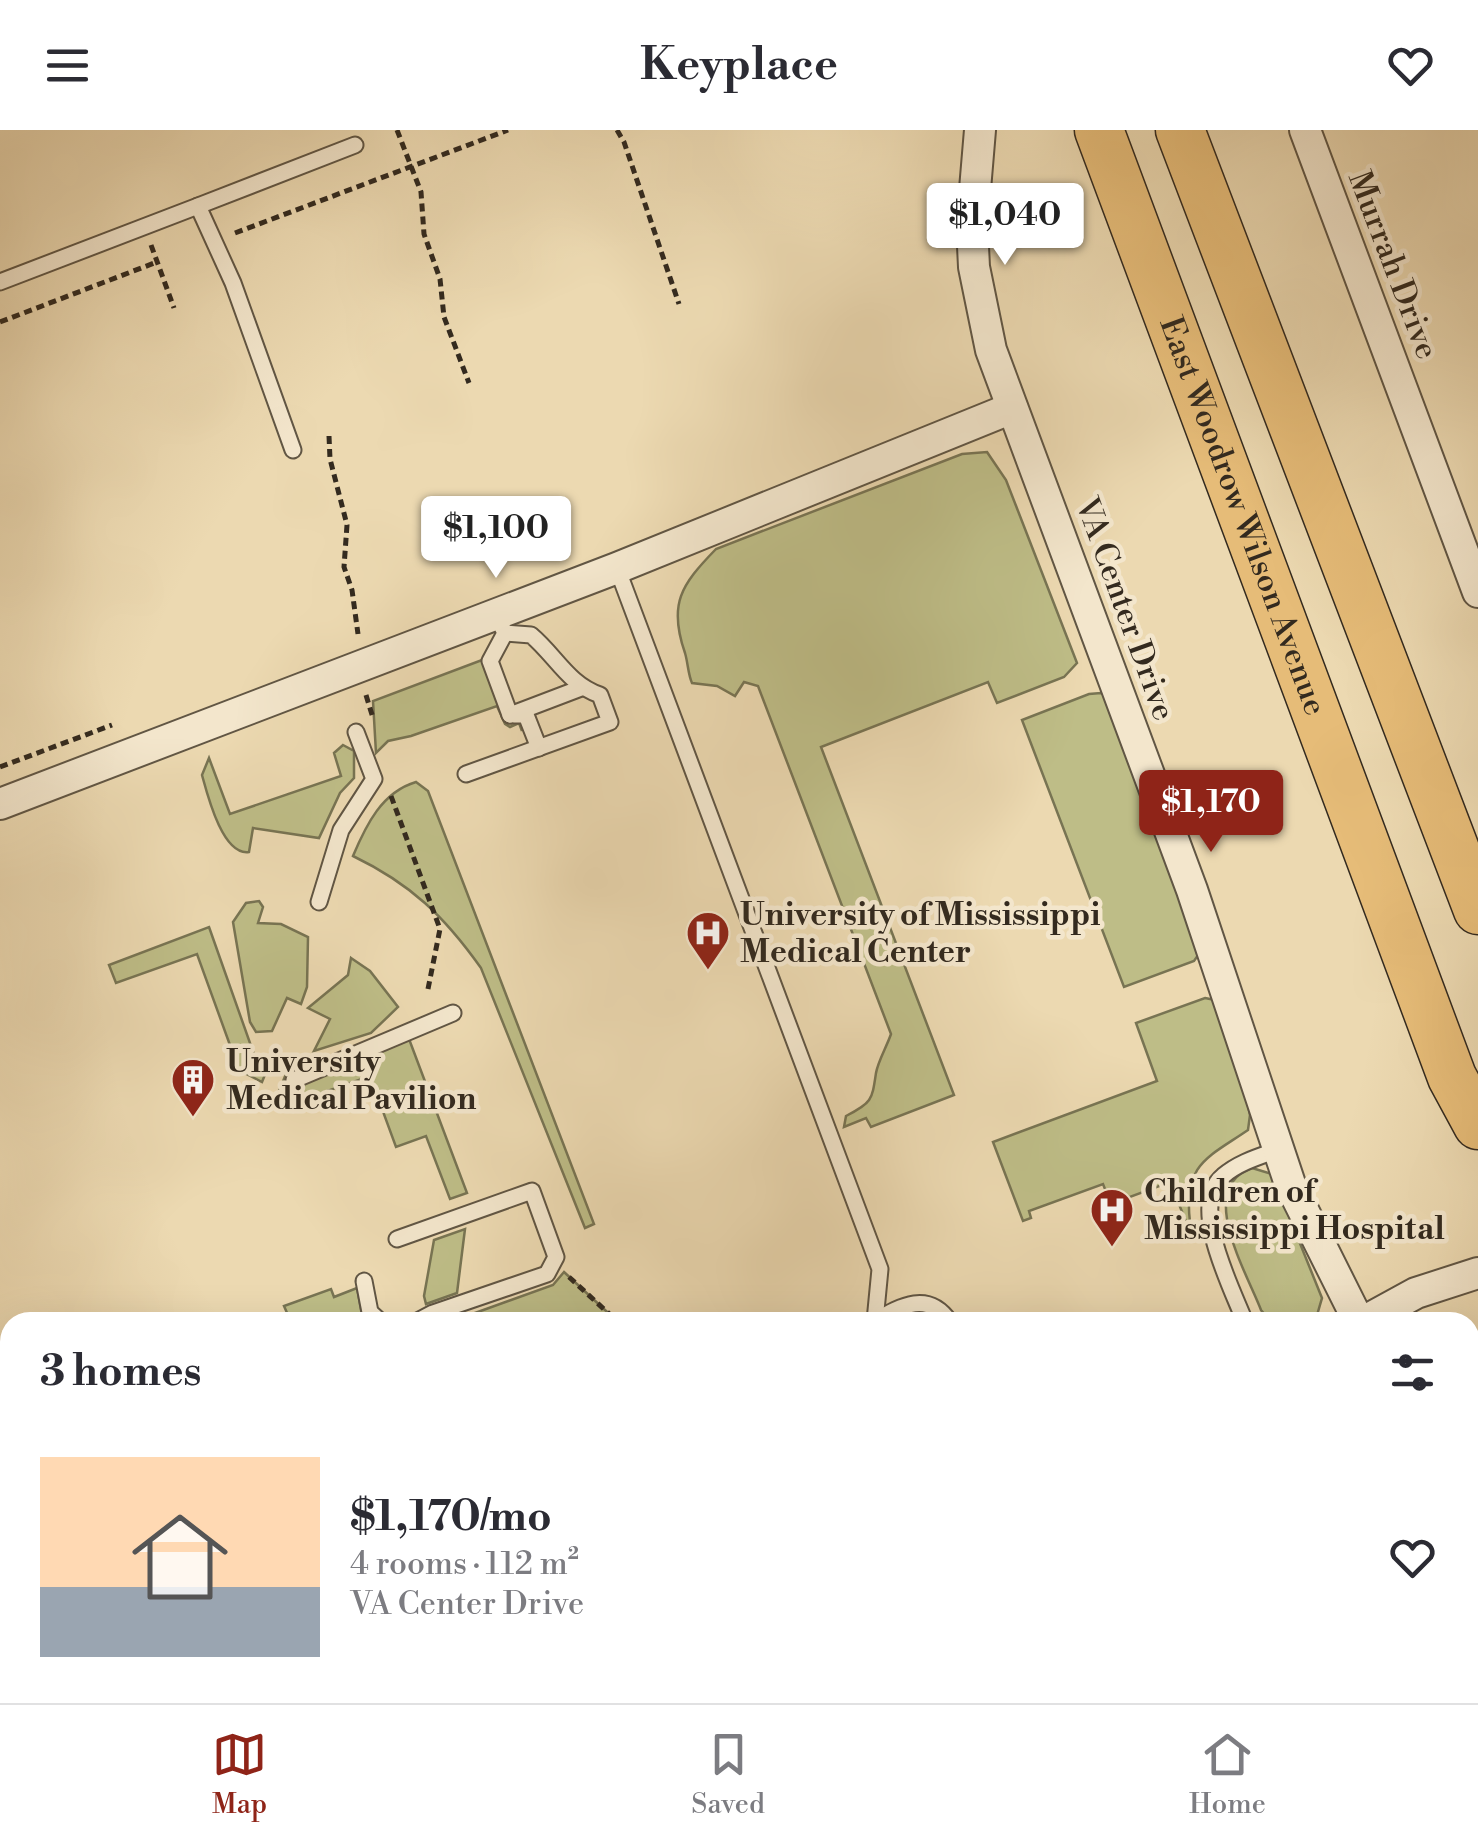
<!DOCTYPE html>
<html lang="en">
<head>
<meta charset="utf-8">
<style>
  body { margin:0; font-family:"Libre Bodoni",serif; background:#f2f2f3; color:#2b2b33; height:100vh; display:flex; flex-direction:column; font-size:38px; white-space:nowrap }
  * { box-sizing:border-box; margin:0 }
  p { font-size:32px; color:#7c7c81 }
  .icon { flex:none; width:55px; height:55px; fill:none; stroke:currentColor; stroke-width:2; stroke-linecap:round; stroke-linejoin:round }
  .map { position:relative; flex:1; overflow:hidden }
  .sheet { position:absolute; left:0px; top:1182px; width:1480px; height:392px; display:flex; flex-direction:column; background:#fff; border-radius:30px 30px 0 0; box-shadow:0 10px 40px #0002 }
  .sheet>* { flex:none }
  .price { position:absolute; translate:-50% -85px; padding:0 22px; border-radius:10px; background:#fff; color:#222; font-size:32px; line-height:65px; filter:drop-shadow(0 2px 5px #0008) }
  .price::after { content:''; position:absolute; left:50%; top:60px; width:30px; height:22px; margin-left:-15px; background:inherit; clip-path:polygon(0 0,100% 0,50% 100%) }
  .price.on { background:#8f2418; color:#fff }
  ul { padding:0; list-style:none }
  li { display:flex; align-items:center; gap:30px; height:250px; padding:0 40px }
  li+li { border-top:2px solid #e1e1e2 }
  li span { display:grid; place-items:center; flex:none; width:280px; height:200px; border-radius:0px; color:#555 }
  li>.icon { margin-inline-start:auto }
  span .icon { width:120px; height:120px; fill:#fffc; stroke-width:1 }
  li b { font-size:42px }
  h2 { display:flex; justify-content:space-between; align-items:center; height:120px; padding:0 40px; font-size:42px }
  header { display:flex; justify-content:space-between; align-items:center; height:130px; padding:0 40px; background:#fff; font-size:45px; font-weight:700 }
  .menu { display:flex; justify-content:space-around; align-items:center; height:140px; border-top:2px solid #e1e1e2; background:#fff; font-size:28px; color:#7c7c81 }
  .menu a { display:grid; justify-items:center; gap:5px }
  .menu .on { color:#8f2418 }
  .map>svg:first-child { display:block }
</style>
</head>
<body>
<header><svg class="icon" aria-label="menu" viewBox="0 0 24 24"><path d="M4 6h16M4 12h16M4 18h16"/></svg>Keyplace<svg class="icon" aria-label="heart" viewBox="0 0 24 24"><path d="M12 20l-8-8c-3-5 5-10 8-4 3-6 11-1 8 4z"/></svg></header>
<div class="map">
<svg width="1478" height="1573" viewBox="0 0 1478 1573">
  <rect width="100%" height="100%" fill="#ecd9b1"/>
  <filter id="stains"><feTurbulence type="fractalNoise" baseFrequency=".002" numOctaves="4"/><feColorMatrix values="0 0 0 0 .2 0 0 0 0 .09 0 0 0 0 .02 0 0 0 .5 -.17"/></filter>
  <radialGradient id="worn" r=".72"><stop offset=".6" stop-color="#630" stop-opacity="0"/><stop offset="1" stop-color="#630" stop-opacity=".3"/></radialGradient>
  <g fill="#bebd87" stroke="#787453" stroke-width="2.5">
    <path d="M987,322L1006,350L1077,533L1064,547L997,573L988,552L821,617L954,965L871,997L866,988L844,997L846,986C872,973 872,970 876,943C878,931 887,916 891,904L758,556L744,552L735,566L717,556L692,553C688,544 688,533 685,523C668,474 681,455 716,419L962,324Z"/>
    <polygon points="490,527 499,536 522,601 519,593 510,597 505,594 497,576 411,606 388,611 376,623 373,571"/>
    <polygon points="1101,563 1108,566 1201,821 1194,831 1124,857 1022,590 1089,564"/>
    <path d="M343,615L354,621V648L340,663L319,708L253,698L249,722C223,726 208,667 202,645L209,628L230,684L341,646L334,623Z"/>
    <path d="M416,652L428,661L594,1094L585,1098L481,838C444,786 411,754 353,726C366,695 382,662 416,652Z"/>
    <polygon points="259,771 263,777 258,793 281,794 308,807 307,857 301,874 287,868 272,901 256,902 250,892 233,792 246,773"/>
    <polygon points="209,797 256,930 269,935 262,952 239,940 197,824 116,853 109,835"/>
    <polygon points="351,828 370,841 398,877 371,903 314,921 330,889 308,878 348,845"/>
    <path d="M1205,868L1215,870L1227,879L1250,985L1248,1000C1207,1028 1183,1034 1190,1092L1187,1094L1170,1052L1111,1074L1103,1054L1029,1081L1031,1088L1023,1091L993,1012L1157,951L1136,893Z"/>
    <polygon points="406,901 467,1063 450,1069 426,1006 396,1017 370,946 299,971 279,961 286,944"/>
    <path d="M1252,1038L1272,1044L1322,1168L1315,1192H1271L1261,1180C1247,1143 1195,1057 1252,1038Z"/>
    <polygon points="465,1099 457,1163 426,1174 424,1166 434,1110"/>
    <polygon points="564,1142 618,1192 450,1192 553,1155"/>
    <polygon points="357,1158 362,1185 370,1192 291,1192 284,1176 331,1159 334,1167"/>
    <polygon points="1470,1383 1478,1404 1478,1573 1470,1554"/>
  </g>
  <g fill="none" stroke-linecap="round" stroke-linejoin="round">
    <defs>
      <g id="service">
        <polyline points="0,152 198,76"/>
        <polyline points="293,320 233,153 198,76 355,15"/>
        <polyline points="617,438 880,1139 875,1191"/>
        <polyline points="502,497 505,503 490,531 510,585"/>
        <polyline points="510,585 581,558"/>
        <polyline points="514,585 526,585 539,618"/>
        <path d="M466,644L610,592L600,565C568,554 556,526 531,505L505,503"/>
        <polyline points="319,772 341,700 374,649 356,602"/>
        <polyline points="294,950 453,883"/>
        <polyline points="397,1109 532,1061 556,1127 547,1144 433,1183 416,1192"/>
        <polyline points="364,1151 370,1182 381,1192"/>
        <path d="M875,1191C901,1176 928,1160 950,1192"/>
        <path d="M1245,1192C1232,1158 1188,1075 1223,1046C1239,1032 1261,1026 1280,1019"/>
        <polyline points="1470,1289 1478,1307"/>
        <polyline points="488,1565 491,1573"/>
        <polyline points="41,1573 52,1565"/>
      </g>
      <g id="minor">
        <polyline points="980,0 972,95 974,137 991,220 1192,760 1290,1054 1359,1192"/>
        <polyline points="1305,0 1478,462"/>
        <polyline points="0,674 617,438 1012,278"/>
        <polyline points="1363,1192 1416,1163 1478,1143"/>
      </g>
      <g id="primary">
        <path id="s1" d="M1099,0L1452,947L1478,995"/>
        <polyline points="1180,0 1478,780"/>
      </g>
    </defs>
    <use href="#service" stroke="#615644" stroke-width="19"/>
    <use href="#minor" stroke="#615644" stroke-width="34"/>
    <use href="#primary" stroke="#332a1f" stroke-width="51"/>
    <g stroke="#332a1f" stroke-width="5" stroke-dasharray="8 5" stroke-linecap="butt">
      <polyline points="397,0 421,62 424,104 440,149 444,187 469,253"/>
      <polyline points="617,0 624,12 679,174"/>
      <polyline points="235,103 508,0"/>
      <polyline points="151,115 174,178"/>
      <polyline points="0,192 157,132"/>
      <polyline points="329,306 330,329 347,395 344,437 352,460 358,504"/>
      <polyline points="366,565 373,588"/>
      <polyline points="0,637 112,595"/>
      <polyline points="391,666 440,799 427,864"/>
      <polyline points="569,1147 618,1192"/>
      <polyline points="1470,1367 1478,1389"/>
      <polyline points="614,1565 617,1573"/>
      <polyline points="716,1565 726,1573"/>
      <polyline points="757,1565 760,1573"/>
      <polyline points="0,1572 10,1565"/>
    </g>
    <use href="#service" stroke="#f3e6cc" stroke-width="15"/>
    <use href="#minor" stroke="#f3e6cc" stroke-width="30"/>
    <use href="#primary" stroke="#e6bc78" stroke-width="48"/>
  </g>
  <defs>
    <symbol id="hospital-pin" viewBox="-11 -11 22 30"><path d="M0 17L-7.5 6A9.5 9.5 0 1 1 7.5 6Z" fill="#8f2418" stroke="#f3e6cc"/><path d="M-5-5h3v3.5h4V-5h3V5h-3V1.5h-4V5h-3Z" fill="#fff"/></symbol>
    <symbol id="building-pin" viewBox="-11 -11 22 30"><path d="M0 17L-7.5 6A9.5 9.5 0 1 1 7.5 6Z" fill="#8f2418" stroke="#f3e6cc"/><path d="M-4-6H4V6H1V3H-1V6H-4ZM-2.5-4.3h1.7v1.8h-1.7ZM.8-4.3h1.7v1.8H.8ZM-2.5-1h1.7V.8h-1.7ZM.8-1h1.7V.8H.8Z" fill="#fff"/></symbol>
  </defs>
  <g fill-rule="evenodd">
    <use href="#hospital-pin" x="683" y="778" width="50" height="68"/>
    <use href="#building-pin" x="168" y="925" width="50" height="68"/>
    <use href="#hospital-pin" x="1087" y="1055" width="50" height="68"/>
  </g>
  <g text-anchor="middle" dominant-baseline="central" stroke-width="9" stroke-linejoin="round" paint-order="stroke">
    <g font-size="32" fill="#332a1f" stroke="#f3e6cc">
      <text transform="translate(1393 135) rotate(69)">Murrah Drive</text>
      <text stroke="none"><textPath href="#s1" startOffset="412">East Woodrow Wilson Avenue</textPath></text>
      <text transform="translate(1125 479) rotate(70)">VA Center Drive</text>
    </g>
    <g font-size="32" font-weight="bold" fill="#332a1f" stroke="#f3e6cc" text-anchor="start">
      <text x="740" y="785">University of Mississippi<tspan x="740" dy="37">Medical Center</tspan></text>
      <text x="226" y="932">University<tspan x="226" dy="37">Medical Pavilion</tspan></text>
      <text x="1144" y="1062">Children of<tspan x="1144" dy="37">Mississippi Hospital</tspan></text>
    </g>
  </g>
  <rect width="100%" height="100%" filter="url(#stains)"/>
  <rect width="100%" height="100%" fill="url(#worn)"/>
</svg>
<b class="price" style="left:1005px;top:138px">$1,040</b>
<b class="price" style="left:496px;top:451px">$1,100</b>
<b class="price on" style="left:1211px;top:725px">$1,170</b>
<section class="sheet">
<h2>3 homes<svg class="icon" aria-label="filters" viewBox="0 0 24 24"><path d="M4 7h16M4 17h16"/><circle cx="9" cy="7" r="2"/><circle cx="15" cy="17" r="2"/></svg></h2>
<ul>
<li><span style="background:linear-gradient(#ffd9b3 65%,#9aa5b1 0)"><svg class="icon" aria-label="home" viewBox="0 0 24 24"><path d="M3 11l9-7 9 7M6 9v11h12V9"/></svg></span><div><b>$1,170/mo</b><p>4 rooms · 112 m²</p><p>VA Center Drive</p></div><svg class="icon" aria-label="heart" viewBox="0 0 24 24"><path d="M12 20l-8-8c-3-5 5-10 8-4 3-6 11-1 8 4z"/></svg></li>
</ul>
</section>
</div>
<nav class="menu">
<a class="on"><svg class="icon" aria-label="map" viewBox="0 0 24 24"><path d="M3 6l6-2 6 2 6-2v14l-6 2-6-2-6 2zM9 4v14M15 6v14"/></svg>Map</a>
<a><svg class="icon" aria-label="saved" viewBox="0 0 24 24"><path d="M7 4h10v16l-5-4-5 4z"/></svg>Saved</a>
<a><svg class="icon" aria-label="home" viewBox="0 0 24 24"><path d="M3 11l9-7 9 7M6 9v11h12V9"/></svg>Home</a>
</nav>
</body>
</html>
